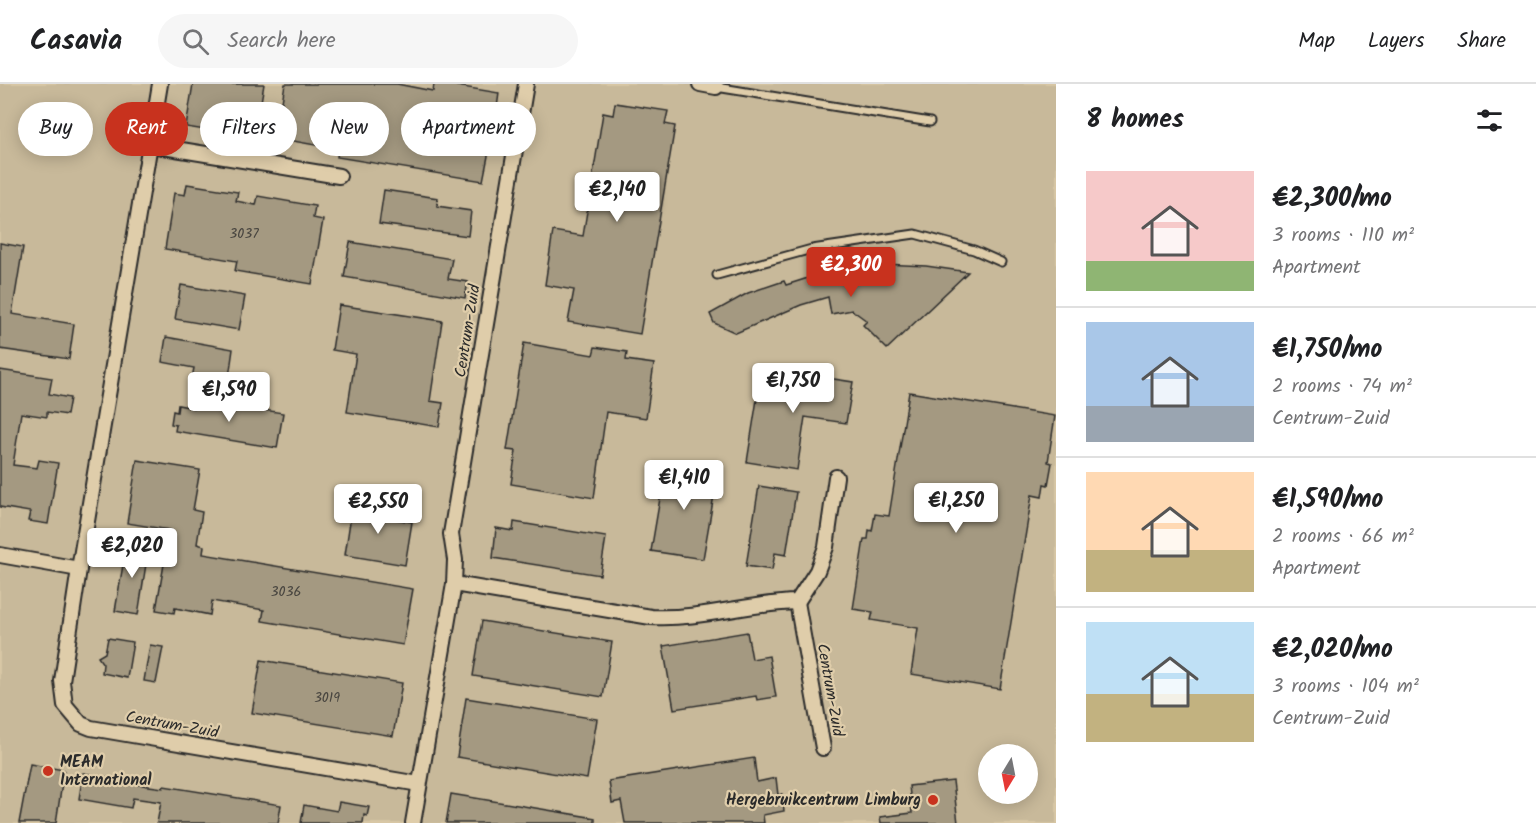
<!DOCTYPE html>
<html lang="en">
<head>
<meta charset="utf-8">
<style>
  body { margin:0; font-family:Kalam,sans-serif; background:#f6f6f6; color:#202124; height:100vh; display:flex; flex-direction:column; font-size:22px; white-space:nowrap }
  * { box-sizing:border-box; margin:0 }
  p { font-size:20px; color:#757577 }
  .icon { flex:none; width:33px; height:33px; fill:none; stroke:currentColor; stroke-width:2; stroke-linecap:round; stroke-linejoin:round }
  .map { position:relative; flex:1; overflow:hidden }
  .side { display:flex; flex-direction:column; background:#fff; width:480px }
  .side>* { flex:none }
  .banner { position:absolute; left:18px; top:18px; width:570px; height:54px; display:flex; gap:12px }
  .needle { width:39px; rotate:190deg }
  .fabs { position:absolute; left:978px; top:660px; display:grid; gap:12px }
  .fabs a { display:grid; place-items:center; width:60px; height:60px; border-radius:50%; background:#fff; box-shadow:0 3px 15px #0003; font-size:30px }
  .price { position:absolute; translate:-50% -51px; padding:0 14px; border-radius:6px; background:#fff; color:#222; font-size:20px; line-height:39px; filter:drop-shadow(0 2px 3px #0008) }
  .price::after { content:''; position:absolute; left:50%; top:36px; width:18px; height:14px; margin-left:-9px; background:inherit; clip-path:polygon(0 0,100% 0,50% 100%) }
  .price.active { background:#c8321e; color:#fff }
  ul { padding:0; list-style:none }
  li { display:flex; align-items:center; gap:18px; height:150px; padding:0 30px }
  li+li { border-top:2px solid #e0e0e0 }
  li span { display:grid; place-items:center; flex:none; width:168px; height:120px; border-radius:0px; color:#555 }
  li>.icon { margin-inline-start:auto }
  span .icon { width:72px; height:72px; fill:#fffc; stroke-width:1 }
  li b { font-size:26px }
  h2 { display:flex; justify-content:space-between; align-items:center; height:72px; padding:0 30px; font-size:26px }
  .chip { padding:0 21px; border-radius:27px; background:#fff; box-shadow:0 3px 15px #0003; font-size:21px; line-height:54px }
  .chip.active { background:#c8321e; color:#fff }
  header { display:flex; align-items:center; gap:36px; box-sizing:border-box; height:84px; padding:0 30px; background:#fff; border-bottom:2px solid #e0e0e0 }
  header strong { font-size:28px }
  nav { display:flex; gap:33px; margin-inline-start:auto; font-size:21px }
  .search { width:420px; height:54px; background:#f6f6f6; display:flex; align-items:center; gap:15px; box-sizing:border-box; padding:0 21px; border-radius:33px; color:#757577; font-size:22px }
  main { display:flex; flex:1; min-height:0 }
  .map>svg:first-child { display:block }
</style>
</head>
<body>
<header>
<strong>Casavia</strong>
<div class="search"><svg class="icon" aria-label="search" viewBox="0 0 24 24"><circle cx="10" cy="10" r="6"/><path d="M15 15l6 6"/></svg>Search here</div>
<nav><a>Map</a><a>Layers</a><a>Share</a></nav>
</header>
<main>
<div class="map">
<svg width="1056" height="739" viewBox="0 0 1056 739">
  <rect width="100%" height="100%" fill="#d8c7a5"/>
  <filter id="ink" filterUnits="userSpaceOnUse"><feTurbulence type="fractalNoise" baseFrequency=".0167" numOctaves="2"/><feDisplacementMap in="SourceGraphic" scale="12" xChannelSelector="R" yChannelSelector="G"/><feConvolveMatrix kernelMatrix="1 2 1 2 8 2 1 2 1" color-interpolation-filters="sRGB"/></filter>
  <g filter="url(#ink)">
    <path fill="#c8b99a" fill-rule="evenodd" d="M0,0H1056V739H0ZM988,670H1028V710H988Z"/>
    <g fill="#a49981" stroke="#2b2b2b" stroke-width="1.5">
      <polygon points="193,0 264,0 255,54 186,43"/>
      <polygon points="285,0 397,0 433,7 434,0 458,0 457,2 499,9 495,38 483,36 478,65 489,67 483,97 337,73 338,65 276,54"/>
      <polygon points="615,19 668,27 665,40 675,42 640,250 568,238 574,206 545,201 553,147 583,152 603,29 613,31"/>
      <polygon points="187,100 238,108 236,117 256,121 258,112 315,122 313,134 323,136 312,200 235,187 237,177 165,165 174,109 185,111"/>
      <polygon points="384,106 438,114 437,122 471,127 468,152 379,140"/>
      <polygon points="350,158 452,175 448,195 468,198 465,214 344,193"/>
      <polygon points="0,159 23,163 12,230 74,240 69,275 0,265"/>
      <polygon points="883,180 926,182 968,188 887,265 863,241 867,237 852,226 831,230 828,213 801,221 736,249 714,239 710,230 748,209 784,197 786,201 833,186"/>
      <polygon points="181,201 245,212 239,246 175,235"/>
      <polygon points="339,221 442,237 430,317 443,319 439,343 347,328 356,270 332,266"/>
      <polygon points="166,253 233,265 228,300 192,294 194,284 162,278"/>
      <polygon points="524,259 593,271 595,263 627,268 626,276 654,280 646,334 606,328 594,414 511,400 516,367 507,366"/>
      <polygon points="762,284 853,298 846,339 805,333 797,386 747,378"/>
      <polygon points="0,286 52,294 49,310 70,314 67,331 47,328 47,333 21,329 13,381 37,384 39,376 58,379 48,440 28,437 30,428 0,423"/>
      <polygon points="909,308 1055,332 1048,378 1052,379 1048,401 1044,400 1042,413 1032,411 1000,605 911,590 918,544 871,536 873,528 853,525 864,455 868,455 869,446 872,447 875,430 889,432"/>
      <polygon points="195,315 283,329 277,364 175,347 176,341 171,340 173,327 177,328 178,321 194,324"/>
      <polygon points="137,376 200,386 193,426 202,428 197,460 204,462 203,470 413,505 403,561 262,537 264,526 212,517 210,531 175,524 174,529 156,526 170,446 127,439"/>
      <polygon points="666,379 718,388 703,475 651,467"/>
      <polygon points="759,402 796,408 786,471 775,469 772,486 746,482"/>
      <polygon points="353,418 395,426 394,435 412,438 405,481 345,471"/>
      <polygon points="514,438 606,453 600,491 493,474 496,444 513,447"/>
      <polygon points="127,458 149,461 138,531 115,527"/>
      <polygon points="482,537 612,558 603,613 473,592"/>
      <polygon points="747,548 752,575 769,572 776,613 757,616 756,612 674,625 663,562"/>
      <polygon points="108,554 133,558 127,594 102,589 103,580 98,573 105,569"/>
      <polygon points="150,561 163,563 156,599 144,597"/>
      <polygon points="261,576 402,599 393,652 252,629"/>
      <polygon points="466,614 597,635 587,695 457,673"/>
      <polygon points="754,674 757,698 776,694 778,711 782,710 784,727 763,731 764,739 625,739 621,717 612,719 609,697"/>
      <polygon points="30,680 64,686 56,739 19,739"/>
      <polygon points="83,689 135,698 135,700 163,704 164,702 281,721 278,739 157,739 161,718 133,714 131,724 79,715"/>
      <polygon points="953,697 958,739 881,739 880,733 912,729 909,702"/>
      <polygon points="451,710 595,734 595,739 446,739"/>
      <polygon points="339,718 369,723 367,732 364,731 363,739 301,739 304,721 337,727"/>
    </g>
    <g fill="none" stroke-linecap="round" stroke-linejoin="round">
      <defs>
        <g id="service">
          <polyline points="716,3 930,38"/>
          <polyline points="717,191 812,165 915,150 974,166 1001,178"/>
        </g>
        <g id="minor">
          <polyline points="160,0 79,485 62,597 65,621 81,640 91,644 419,700"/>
          <polyline points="700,0 716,3"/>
          <polyline points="151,61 339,92"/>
          <polyline points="0,471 79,485"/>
          <path d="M454,500L651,533C700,536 748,519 797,518L817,487L826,463L836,393"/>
          <polyline points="797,518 823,664"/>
          <polyline points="413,739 454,500 455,476 451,450 526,0"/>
        </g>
      </defs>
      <use href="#service" stroke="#2b2b2b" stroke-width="11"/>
      <use href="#minor" stroke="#2b2b2b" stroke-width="18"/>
      <use href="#service" stroke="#dfcdaa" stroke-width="7"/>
      <use href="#minor" stroke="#dfcdaa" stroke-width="14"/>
    </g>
  </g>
  <g fill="#c8321e" stroke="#dfcdaa" stroke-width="2">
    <circle cx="48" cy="687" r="6"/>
    <circle cx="933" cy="716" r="6"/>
  </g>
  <g text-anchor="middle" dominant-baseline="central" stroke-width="4.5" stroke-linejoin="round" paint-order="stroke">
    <g font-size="14" fill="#494640">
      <text x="244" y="150">3037</text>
      <text x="286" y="508">3036</text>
      <text x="327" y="614">3019</text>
    </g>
    <g font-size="16" fill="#2b2b2b" stroke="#dfcdaa">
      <text transform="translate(468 247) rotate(-81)">Centrum-Zuid</text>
      <text transform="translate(830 606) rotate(80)">Centrum-Zuid</text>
      <text transform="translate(172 641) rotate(10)">Centrum-Zuid</text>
    </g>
    <g font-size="16" font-weight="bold" fill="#2b2b2b" stroke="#dfcdaa" text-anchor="start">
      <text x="60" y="678">MEAM<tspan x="60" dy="18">International</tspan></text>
      <text x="921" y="716" text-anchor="end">Hergebruikcentrum Limburg</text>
    </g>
  </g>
</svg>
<div class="fabs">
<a><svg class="needle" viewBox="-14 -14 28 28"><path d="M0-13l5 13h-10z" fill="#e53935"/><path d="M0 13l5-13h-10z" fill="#757577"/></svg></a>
</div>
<b class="price" style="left:617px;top:139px">€2,140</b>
<b class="price active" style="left:851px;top:214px">€2,300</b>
<b class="price" style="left:793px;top:330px">€1,750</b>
<b class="price" style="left:229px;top:339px">€1,590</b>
<b class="price" style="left:684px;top:427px">€1,410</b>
<b class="price" style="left:956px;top:450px">€1,250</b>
<b class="price" style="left:378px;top:451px">€2,550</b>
<b class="price" style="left:132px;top:495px">€2,020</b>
<div class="banner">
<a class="chip">Buy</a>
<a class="chip active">Rent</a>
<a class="chip">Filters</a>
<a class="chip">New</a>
<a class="chip">Apartment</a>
</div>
</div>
<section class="side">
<h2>8 homes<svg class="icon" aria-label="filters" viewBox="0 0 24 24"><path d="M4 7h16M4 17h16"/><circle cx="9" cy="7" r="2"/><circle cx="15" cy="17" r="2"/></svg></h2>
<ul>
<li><span style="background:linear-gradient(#f6c9c9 75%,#8fb573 0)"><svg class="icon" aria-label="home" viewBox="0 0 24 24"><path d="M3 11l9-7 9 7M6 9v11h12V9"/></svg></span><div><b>€2,300/mo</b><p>3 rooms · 110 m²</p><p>Apartment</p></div></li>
<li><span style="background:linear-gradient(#a9c7e8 70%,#9aa5b1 0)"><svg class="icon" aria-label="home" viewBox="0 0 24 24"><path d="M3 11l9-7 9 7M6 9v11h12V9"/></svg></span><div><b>€1,750/mo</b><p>2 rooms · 74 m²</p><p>Centrum-Zuid</p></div></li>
<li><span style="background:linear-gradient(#ffd9b3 65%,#c2b280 0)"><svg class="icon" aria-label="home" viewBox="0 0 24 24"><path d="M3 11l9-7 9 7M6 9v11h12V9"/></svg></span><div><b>€1,590/mo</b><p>2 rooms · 66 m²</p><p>Apartment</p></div></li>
<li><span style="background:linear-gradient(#bfe0f5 60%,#c2b280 0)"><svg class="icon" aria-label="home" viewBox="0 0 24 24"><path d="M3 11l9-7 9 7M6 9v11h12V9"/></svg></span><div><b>€2,020/mo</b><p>3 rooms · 104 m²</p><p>Centrum-Zuid</p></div></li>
</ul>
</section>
</main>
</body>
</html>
